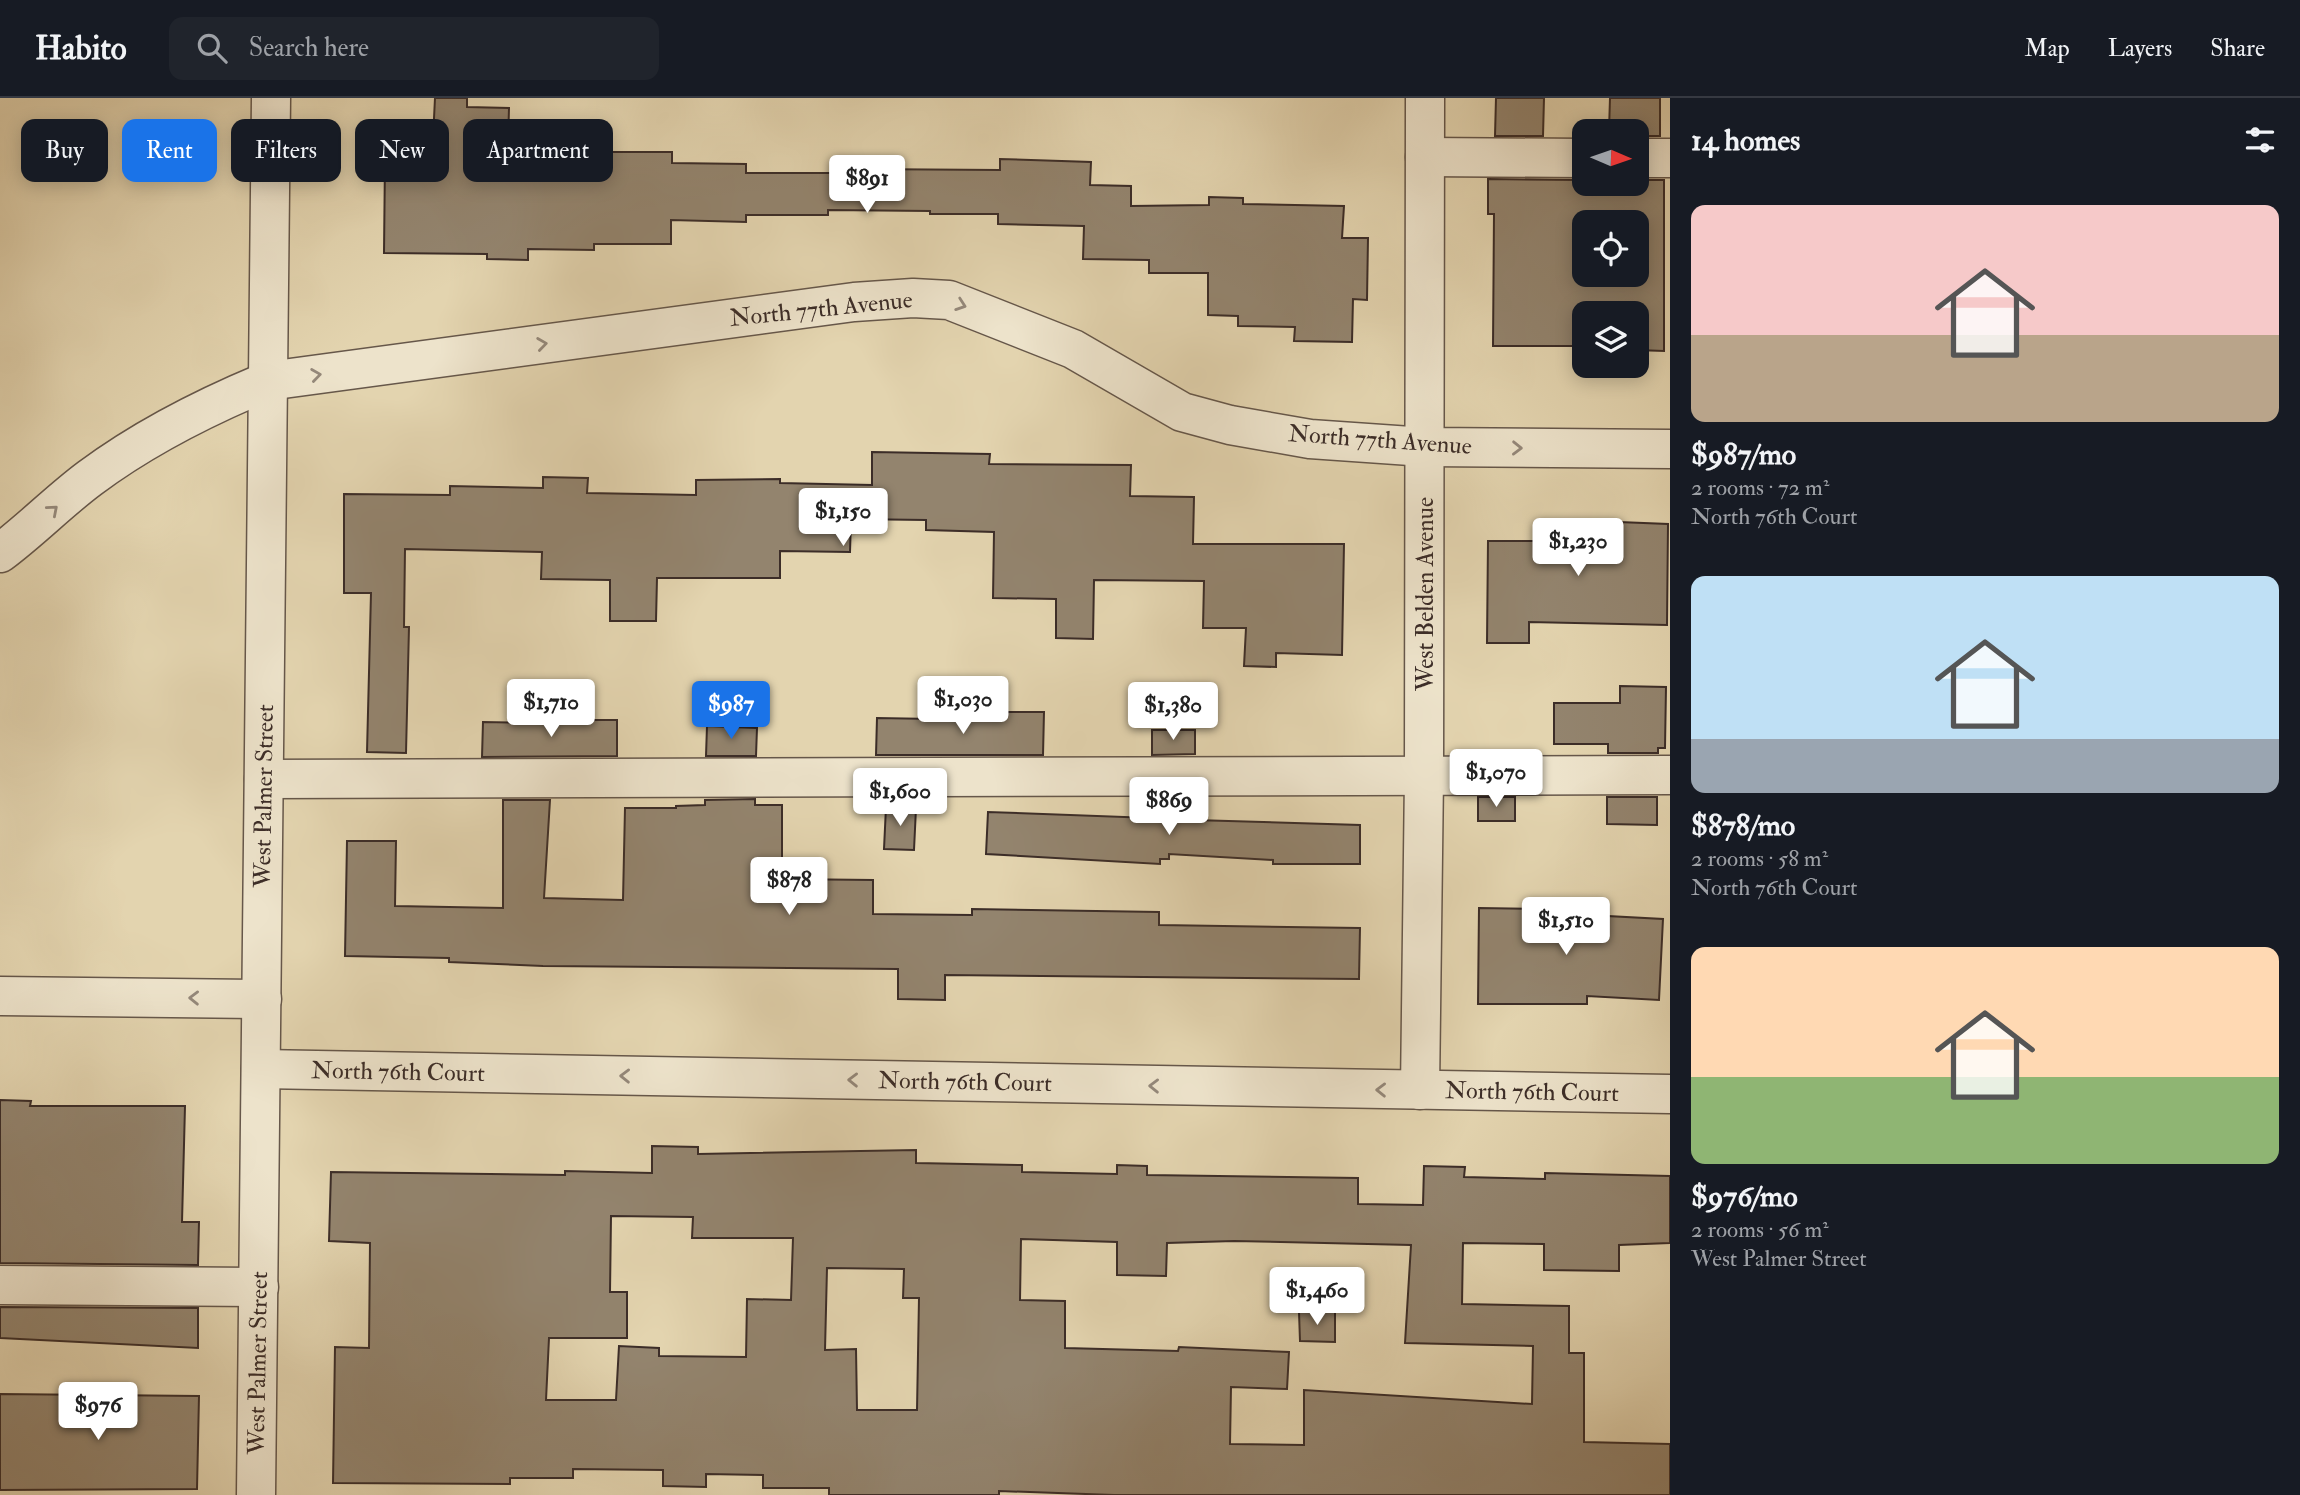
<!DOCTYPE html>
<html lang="en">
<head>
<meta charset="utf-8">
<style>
  body { margin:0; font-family:"IM FELL Double Pica",serif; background:#20242c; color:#f1f3f6; height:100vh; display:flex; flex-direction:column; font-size:26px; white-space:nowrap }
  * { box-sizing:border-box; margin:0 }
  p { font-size:23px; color:#9ea1a6 }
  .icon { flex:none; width:38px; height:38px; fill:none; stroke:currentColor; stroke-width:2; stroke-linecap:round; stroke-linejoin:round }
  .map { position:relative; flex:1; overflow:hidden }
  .details { display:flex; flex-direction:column; background:#171b24; width:630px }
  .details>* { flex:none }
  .top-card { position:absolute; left:21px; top:21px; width:665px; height:63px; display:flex; gap:14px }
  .needle { width:46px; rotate:92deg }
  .tools { position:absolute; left:1572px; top:21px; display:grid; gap:14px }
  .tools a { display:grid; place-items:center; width:77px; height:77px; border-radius:14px; background:#171b24; box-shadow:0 4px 18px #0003; font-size:35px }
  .price { position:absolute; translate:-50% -60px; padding:0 16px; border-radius:7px; background:#fff; color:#222; font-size:23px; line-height:46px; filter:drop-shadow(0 2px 4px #0008) }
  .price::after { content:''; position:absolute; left:50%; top:42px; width:21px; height:16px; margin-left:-10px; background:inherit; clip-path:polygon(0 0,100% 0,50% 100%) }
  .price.active { background:#1a73e8; color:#fff }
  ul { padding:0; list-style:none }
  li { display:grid; align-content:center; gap:14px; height:371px; padding:0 21px }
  li span { display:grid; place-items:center; height:217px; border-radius:14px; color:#555 }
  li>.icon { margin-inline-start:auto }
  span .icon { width:126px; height:126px; fill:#fffc; stroke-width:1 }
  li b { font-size:30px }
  h2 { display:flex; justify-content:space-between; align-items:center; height:84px; padding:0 21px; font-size:30px }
  .tag { padding:0 24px; border-radius:14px; background:#171b24; box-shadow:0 4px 18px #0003; font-size:24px; line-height:63px }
  .tag.active { background:#1a73e8; color:#fff }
  header { display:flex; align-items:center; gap:42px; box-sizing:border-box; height:98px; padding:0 35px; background:#171b24; border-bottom:2px solid #363941 }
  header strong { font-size:33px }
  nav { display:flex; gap:38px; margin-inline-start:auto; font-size:24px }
  .search { width:490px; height:63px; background:#20242c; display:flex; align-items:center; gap:18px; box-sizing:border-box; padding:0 24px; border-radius:14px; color:#9ea1a6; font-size:26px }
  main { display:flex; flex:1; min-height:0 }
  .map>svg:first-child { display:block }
</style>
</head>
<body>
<header>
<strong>Habito</strong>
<div class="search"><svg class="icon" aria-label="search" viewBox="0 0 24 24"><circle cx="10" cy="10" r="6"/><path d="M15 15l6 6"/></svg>Search here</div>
<nav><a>Map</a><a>Layers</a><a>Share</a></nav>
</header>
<main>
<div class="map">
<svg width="1670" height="1397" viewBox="0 0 1670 1397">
  <rect width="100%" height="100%" fill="#e3d4af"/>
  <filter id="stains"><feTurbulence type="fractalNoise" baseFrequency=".00286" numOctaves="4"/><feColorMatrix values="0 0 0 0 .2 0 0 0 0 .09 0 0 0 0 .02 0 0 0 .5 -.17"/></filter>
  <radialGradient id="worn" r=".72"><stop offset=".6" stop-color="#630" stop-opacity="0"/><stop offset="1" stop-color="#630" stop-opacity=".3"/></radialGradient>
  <g fill="#93846e" stroke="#3c2d28" stroke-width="2" fill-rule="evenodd">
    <polygon points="435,0 467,0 467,9 509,10 507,82 568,83 567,31 609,31 609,54 672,54 672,65 746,66 746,75 857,75 857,71 1000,72 1000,61 1091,64 1090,87 1131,88 1131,108 1209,107 1209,99 1243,100 1243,106 1344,108 1342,140 1368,140 1367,202 1353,201 1352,244 1294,243 1295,229 1238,228 1238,218 1208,217 1208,175 1149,175 1149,162 1083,161 1084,128 998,126 998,116 930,116 930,113 828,112 828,117 746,117 746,124 671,122 671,146 594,146 594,152 528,151 528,162 487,161 487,156 384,155 385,61 432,61"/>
    <polygon points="1496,0 1544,0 1543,38 1495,38"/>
    <polygon points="1610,0 1660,0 1660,38 1636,38 1636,33 1609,33"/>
    <path d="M1488,81L1584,82V86H1636V82H1664V253L1636,252V215H1584V248H1493L1494,116H1488ZM1584,124H1636V177H1584Z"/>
    <polygon points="872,354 990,356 989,366 1131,367 1130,398 1194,399 1193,446 1344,446 1342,557 1276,555 1276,569 1244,568 1246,530 1203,530 1204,483 1094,482 1093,541 1056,540 1056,501 993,500 994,434 926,432 926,422 851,421 850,454 780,453 780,480 657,480 656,523 610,523 610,482 541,481 542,454 405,451 404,529 409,529 406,655 367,654 371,495 344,495 344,396 450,397 450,388 543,390 543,379 588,380 587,395 696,397 696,382 780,381 780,385 872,387"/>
    <polygon points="1544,421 1668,426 1667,527 1529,524 1529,545 1487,545 1488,443 1544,443"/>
    <polygon points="1620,588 1666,589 1665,650 1658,650 1658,655 1608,655 1608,646 1554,646 1554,605 1620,605"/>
    <polygon points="992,614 1044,614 1043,657 876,657 877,620 992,622"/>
    <polygon points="546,622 617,622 617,658 482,659 483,624 546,625"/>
    <polygon points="707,628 757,630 756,658 706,658"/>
    <polygon points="1152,632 1195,632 1195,656 1152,657"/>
    <rect x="1478" y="699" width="37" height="24"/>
    <polygon points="1607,699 1657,699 1657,727 1607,726"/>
    <polygon points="1152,700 1195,700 1194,722 1360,727 1360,766 1273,766 1273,762 1169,756 1169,761 1160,761 1160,766 986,756 988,714 1151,720"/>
    <polygon points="755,701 755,707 782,707 782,781 873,782 873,816 972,817 972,811 1159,814 1159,827 1360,830 1359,881 945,877 945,902 898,901 898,871 543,868 449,864 449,860 345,858 347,743 396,743 395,808 503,810 503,702 550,702 544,800 623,802 625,710 676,710 676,708 705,707 705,702"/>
    <polygon points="886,709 916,710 914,752 884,751"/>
    <polygon points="1479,810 1589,812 1589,817 1663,821 1659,902 1587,898 1587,906 1478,906"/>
    <polygon points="0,1002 31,1003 30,1008 185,1008 182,1124 199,1124 198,1167 0,1165"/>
    <path d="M652,1048L698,1049V1056L916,1052V1065L1022,1067V1074L1117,1076V1067L1147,1068V1077L1358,1080V1106L1423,1107L1424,1068L1465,1069L1464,1079L1545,1081V1075L1670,1078V1145L1619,1147V1173L1544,1172V1146L1463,1145L1462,1206L1569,1208V1255H1584V1344L1670,1346V1397H1114L999,1393V1397H829V1390H763V1377L706,1376V1389L663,1388V1372L573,1371V1380H510V1386L333,1385L335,1249L369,1250L370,1145L329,1143L331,1074L565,1077V1073L652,1075ZM611,1118L693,1119L692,1140H793L791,1202L747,1201L746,1259L659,1258V1250L619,1248L616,1302H546L549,1240H627V1194H610ZM1021,1141L1117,1144V1177L1166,1178L1167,1145L1234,1143L1411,1147L1405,1245L1533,1248L1532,1306L1304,1292V1347L1230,1346L1231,1289L1287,1291L1289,1254L1179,1249L1178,1253L1065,1250V1203L1020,1202ZM827,1170L904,1171L903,1200H919L917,1312H857L856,1251L825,1252Z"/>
    <polygon points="0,1209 198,1210 198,1250 0,1240"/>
    <polygon points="1299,1214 1335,1214 1335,1244 1300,1243"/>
    <polygon points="0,1296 199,1298 197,1391 0,1392"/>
  </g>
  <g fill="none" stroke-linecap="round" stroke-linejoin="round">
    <defs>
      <g id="minor">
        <polyline points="1425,59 1584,60"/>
        <polyline points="1636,60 1670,60"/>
        <path d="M0,455C31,432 59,403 90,380C145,339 205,309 268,283L854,204L913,200L949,202L1073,251L1182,314L1230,327L1310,341L1425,349L1670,351"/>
        <polyline points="264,681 1670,677"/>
        <polyline points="0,898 262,901"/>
        <polyline points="261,971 1670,996"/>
        <polyline points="1420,992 1424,678 1425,0"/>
        <polyline points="0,1187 259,1189"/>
        <polyline points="256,1397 271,0"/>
      </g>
    </defs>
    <use href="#minor" stroke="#66574a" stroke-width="41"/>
    <use href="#minor" stroke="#ede3cb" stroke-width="38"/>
  </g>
  <defs><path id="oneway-chevron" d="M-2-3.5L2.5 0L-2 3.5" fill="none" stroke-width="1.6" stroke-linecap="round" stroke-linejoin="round" transform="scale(1.75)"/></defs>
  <g stroke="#94887a">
    <use href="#oneway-chevron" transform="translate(961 207) rotate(19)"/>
    <use href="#oneway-chevron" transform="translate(542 246) rotate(-8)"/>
    <use href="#oneway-chevron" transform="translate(316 277) rotate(-8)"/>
    <use href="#oneway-chevron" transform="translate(1517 350) rotate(1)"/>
    <use href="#oneway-chevron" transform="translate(53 412) rotate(-41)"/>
    <use href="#oneway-chevron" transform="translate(194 900) rotate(-179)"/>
    <use href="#oneway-chevron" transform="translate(625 978) rotate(-179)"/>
    <use href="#oneway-chevron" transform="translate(853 982) rotate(-179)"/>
    <use href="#oneway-chevron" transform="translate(1154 988) rotate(-179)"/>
    <use href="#oneway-chevron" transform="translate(1381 992) rotate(-179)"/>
  </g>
  <g text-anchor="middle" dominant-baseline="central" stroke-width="7" stroke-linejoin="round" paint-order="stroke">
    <g font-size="24" fill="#3c2d28" stroke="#ede3cb">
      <text transform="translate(821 211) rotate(-6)">North 77th Avenue</text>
      <text transform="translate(1380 342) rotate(4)">North 77th Avenue</text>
      <text transform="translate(1425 496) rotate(-90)">West Belden Avenue</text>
      <text transform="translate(264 698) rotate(-89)">West Palmer Street</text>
      <text transform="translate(398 974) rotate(1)">North 76th Court</text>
      <text transform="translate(965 984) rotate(1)">North 76th Court</text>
      <text transform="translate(1532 994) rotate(1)">North 76th Court</text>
      <text transform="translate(258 1265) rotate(-89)">West Palmer Street</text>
    </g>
  </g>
  <rect width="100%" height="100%" filter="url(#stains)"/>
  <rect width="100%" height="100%" fill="url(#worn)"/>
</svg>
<div class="tools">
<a><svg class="needle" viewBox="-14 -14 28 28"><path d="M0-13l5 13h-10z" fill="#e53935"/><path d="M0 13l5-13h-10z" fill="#9ea1a6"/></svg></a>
<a><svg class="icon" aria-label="locate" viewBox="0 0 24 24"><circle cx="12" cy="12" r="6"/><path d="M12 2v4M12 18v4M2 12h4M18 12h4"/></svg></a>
<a><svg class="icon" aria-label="layers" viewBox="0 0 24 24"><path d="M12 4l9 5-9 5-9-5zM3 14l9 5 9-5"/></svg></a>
</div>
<b class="price" style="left:867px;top:117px">$891</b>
<b class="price" style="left:843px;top:450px">$1,150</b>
<b class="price" style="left:1578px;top:480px">$1,230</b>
<b class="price" style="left:963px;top:638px">$1,030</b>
<b class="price" style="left:551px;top:641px">$1,710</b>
<b class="price active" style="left:731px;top:643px">$987</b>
<b class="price" style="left:1173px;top:644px">$1,380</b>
<b class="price" style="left:1496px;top:711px">$1,070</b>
<b class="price" style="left:900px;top:730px">$1,600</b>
<b class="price" style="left:1169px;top:739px">$869</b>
<b class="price" style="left:789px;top:819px">$878</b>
<b class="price" style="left:1566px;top:859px">$1,510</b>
<b class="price" style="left:1317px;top:1229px">$1,460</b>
<b class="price" style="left:98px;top:1344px">$976</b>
<div class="top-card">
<a class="tag">Buy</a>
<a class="tag active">Rent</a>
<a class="tag">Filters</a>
<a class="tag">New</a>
<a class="tag">Apartment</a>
</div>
</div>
<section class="details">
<h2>14 homes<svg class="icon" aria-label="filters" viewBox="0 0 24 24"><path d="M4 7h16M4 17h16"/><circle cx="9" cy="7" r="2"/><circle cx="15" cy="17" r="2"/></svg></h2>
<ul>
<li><span style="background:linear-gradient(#f6c9c9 60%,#b9a48a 0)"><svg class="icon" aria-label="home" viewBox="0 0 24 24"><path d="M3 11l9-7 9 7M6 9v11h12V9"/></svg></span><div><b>$987/mo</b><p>2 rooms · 72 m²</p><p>North 76th Court</p></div></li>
<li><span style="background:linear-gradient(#bfe0f5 75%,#9aa5b1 0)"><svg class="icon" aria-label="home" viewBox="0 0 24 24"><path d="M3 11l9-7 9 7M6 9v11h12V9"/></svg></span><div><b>$878/mo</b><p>2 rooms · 58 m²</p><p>North 76th Court</p></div></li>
<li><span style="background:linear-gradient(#ffd9b3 60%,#8fb573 0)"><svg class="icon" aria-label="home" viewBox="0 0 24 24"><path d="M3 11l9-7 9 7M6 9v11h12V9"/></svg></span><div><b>$976/mo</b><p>2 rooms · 56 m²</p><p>West Palmer Street</p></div></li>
</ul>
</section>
</main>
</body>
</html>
